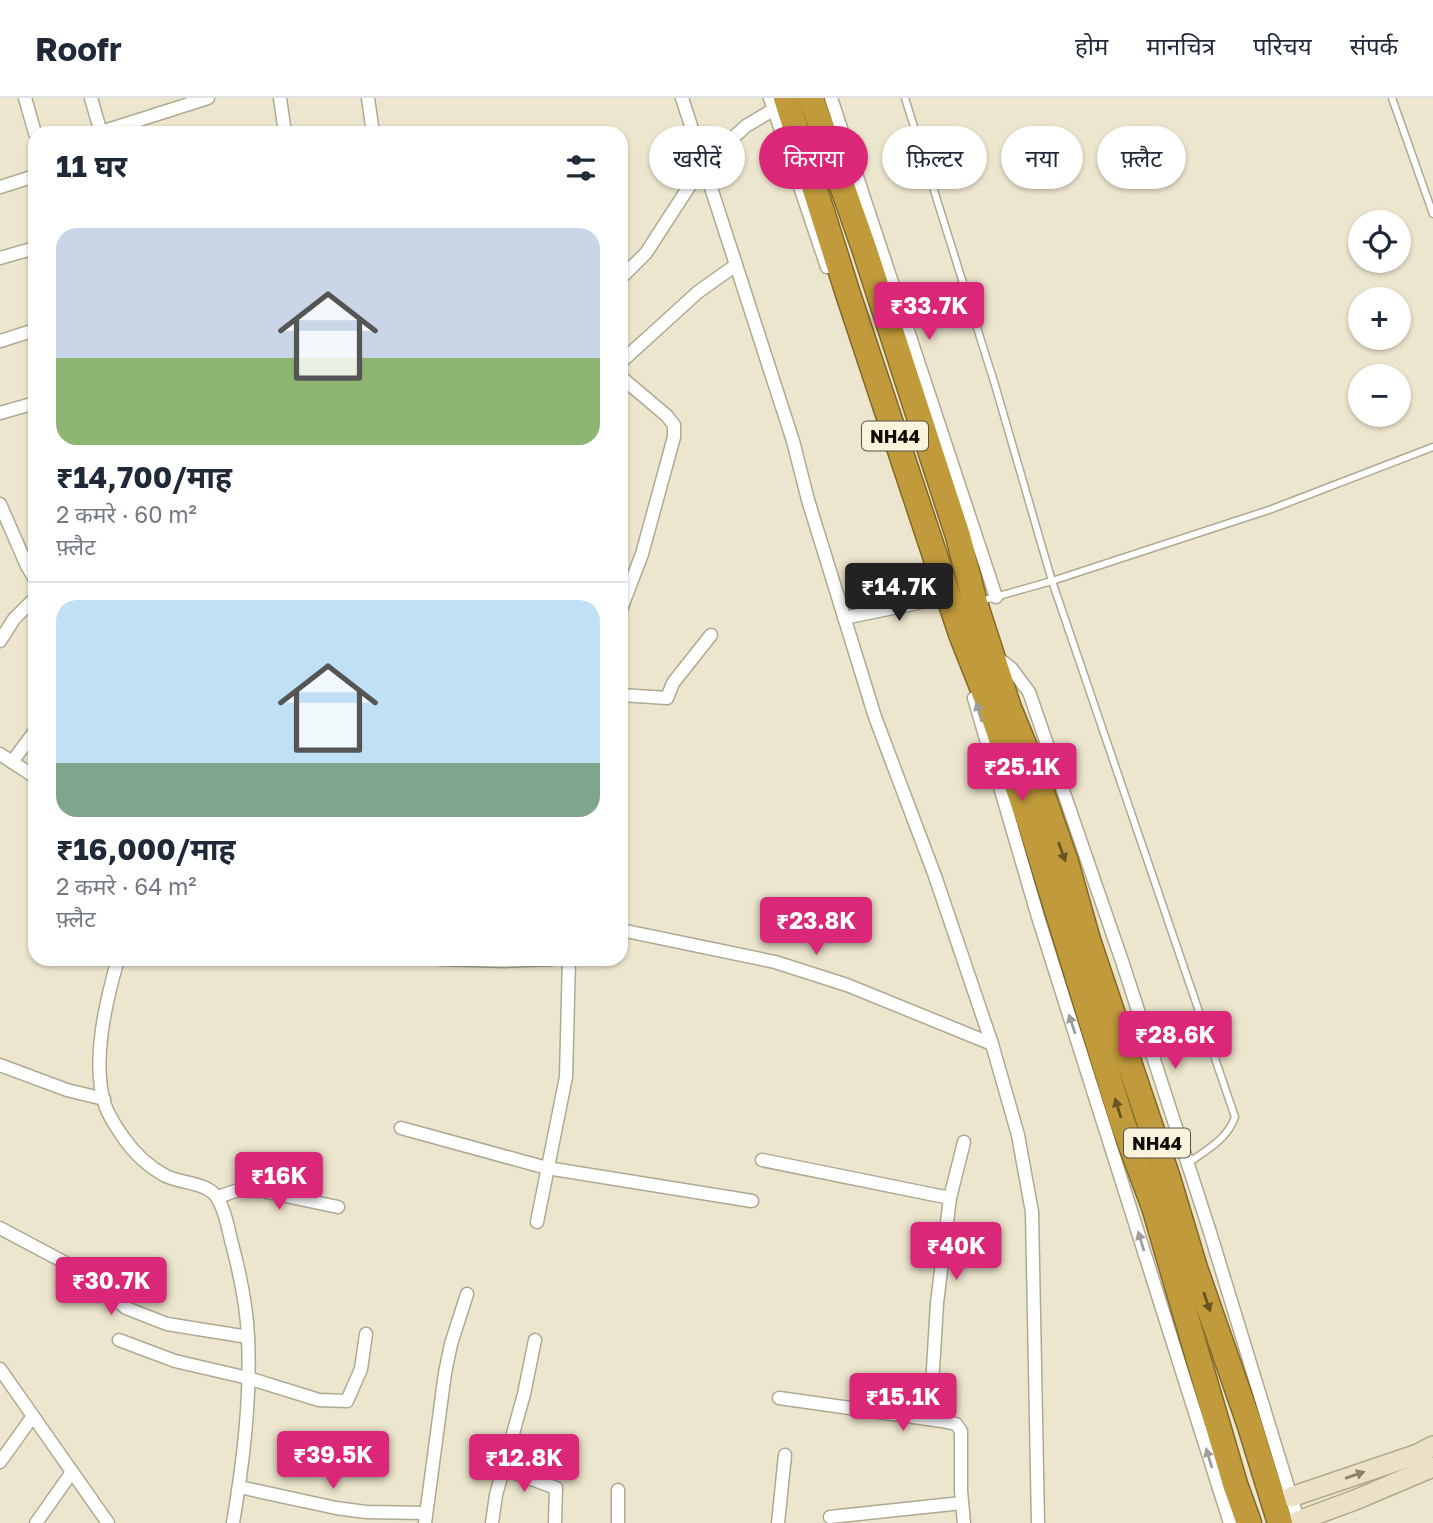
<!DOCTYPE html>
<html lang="hi">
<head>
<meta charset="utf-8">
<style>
  body { margin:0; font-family:"Golos Text","Noto Sans Devanagari",sans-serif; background:#f2f2f3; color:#1f2937; height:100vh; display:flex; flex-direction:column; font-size:26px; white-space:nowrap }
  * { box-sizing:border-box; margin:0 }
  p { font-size:23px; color:#747a83 }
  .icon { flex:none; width:38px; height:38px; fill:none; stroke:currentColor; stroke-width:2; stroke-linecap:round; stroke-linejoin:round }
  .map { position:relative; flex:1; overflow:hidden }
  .panel { position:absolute; left:28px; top:28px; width:600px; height:840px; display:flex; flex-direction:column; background:#fff; border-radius:21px; box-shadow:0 2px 5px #0004 }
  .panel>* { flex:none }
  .top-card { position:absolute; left:649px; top:28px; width:665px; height:63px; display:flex; gap:14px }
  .fabs { position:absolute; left:1348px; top:112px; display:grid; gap:14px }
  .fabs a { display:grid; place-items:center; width:63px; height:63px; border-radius:50%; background:#fff; box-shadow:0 2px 5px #0004; font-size:35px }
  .price { position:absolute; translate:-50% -60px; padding:0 16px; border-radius:7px; background:#db2777; color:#fff; font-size:23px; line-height:46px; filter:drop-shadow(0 2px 4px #0008) }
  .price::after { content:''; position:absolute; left:50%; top:42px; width:21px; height:16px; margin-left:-10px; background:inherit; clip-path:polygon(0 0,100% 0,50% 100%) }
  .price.current { background:#222; color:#fff }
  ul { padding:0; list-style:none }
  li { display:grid; align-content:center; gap:14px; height:371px; padding:0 28px }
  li+li { border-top:2px solid #e0e1e3 }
  li span { display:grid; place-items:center; height:217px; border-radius:21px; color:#555 }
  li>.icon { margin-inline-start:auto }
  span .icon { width:126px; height:126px; fill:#fffc; stroke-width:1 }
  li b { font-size:30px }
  h2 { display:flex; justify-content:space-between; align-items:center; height:84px; padding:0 28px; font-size:30px }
  .chip { padding:0 24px; border-radius:32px; background:#fff; box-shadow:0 2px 5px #0004; font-size:24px; line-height:63px }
  .chip.current { background:#db2777; color:#fff }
  header { display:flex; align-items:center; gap:42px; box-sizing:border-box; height:98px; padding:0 35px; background:#fff; border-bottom:2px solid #e0e1e3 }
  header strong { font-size:33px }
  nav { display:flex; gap:38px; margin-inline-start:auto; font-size:24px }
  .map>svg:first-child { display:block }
</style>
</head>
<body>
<header>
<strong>Roofr</strong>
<nav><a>होम</a><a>मानचित्र</a><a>परिचय</a><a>संपर्क</a></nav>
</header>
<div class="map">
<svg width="1433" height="1425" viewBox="0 0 1433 1425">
  <rect width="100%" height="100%" fill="#ede6ce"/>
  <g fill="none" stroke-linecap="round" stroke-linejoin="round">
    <defs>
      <g id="lane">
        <path d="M905,0L995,287L1052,483L1235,1019C1227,1042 1206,1052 1187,1066"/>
        <polyline points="1392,0 1433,116"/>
        <polyline points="981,503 1052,483 1269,412 1433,349"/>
      </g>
      <g id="street">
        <polyline points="25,0 35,35"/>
        <polyline points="91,0 101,35"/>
        <polyline points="280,0 285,35"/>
        <polyline points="368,0 373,35"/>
        <polyline points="682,0 793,343 808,402 875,619 935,778 992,946 1018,1037 1032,1114 1038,1425"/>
        <polyline points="770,0 827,169"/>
        <polyline points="831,0 996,499"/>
        <polyline points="101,34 208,0"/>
        <polyline points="0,89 35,78"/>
        <polyline points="0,160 35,150"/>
        <polyline points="621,180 646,155 703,67 746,28 781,7"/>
        <polyline points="0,243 35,232"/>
        <polyline points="621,264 698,194 736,167"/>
        <polyline points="621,279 667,318 674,327 674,339 642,456 621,511"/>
        <polyline points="0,315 35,305"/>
        <polyline points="0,406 27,468 35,481"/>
        <polyline points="844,520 927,503 950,503"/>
        <polyline points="0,543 14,521 35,500"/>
        <polyline points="995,558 1011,570 1029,594 1122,863 1209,1131 1299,1425"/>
        <polyline points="621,597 667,600 673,585 711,537"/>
        <polyline points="974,600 1038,819 1230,1425"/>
        <polyline points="0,656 35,679"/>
        <polyline points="12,664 35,633"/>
        <polyline points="621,832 775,864 847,887 992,946"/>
        <path d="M118,861C106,903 91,964 105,1007C109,1019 116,1029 123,1039C134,1055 149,1069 166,1078C182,1086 209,1084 218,1101C226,1114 228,1131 232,1146C240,1176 247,1210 248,1240C251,1302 243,1365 233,1425"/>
        <polyline points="440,861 504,863 553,861"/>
        <polyline points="0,967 67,992 104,1001"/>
        <polyline points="401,1030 547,1070 752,1103"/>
        <polyline points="762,1062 950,1100"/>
        <polyline points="218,1099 238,1092 262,1093 338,1109"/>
        <polyline points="537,1124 566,979 569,861"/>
        <polyline points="0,1130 62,1163 92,1181 126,1210 167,1226 248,1239"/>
        <polyline points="119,1242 175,1263 248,1280 319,1302 347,1303 361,1271 366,1236"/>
        <polyline points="0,1271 108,1425"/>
        <polyline points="779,1300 942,1323 956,1326 961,1333 961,1393 964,1425"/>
        <polyline points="930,1321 937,1205 950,1100 964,1044"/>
        <polyline points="0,1364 33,1318"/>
        <polyline points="504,1371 556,1390 555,1425"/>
        <polyline points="239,1389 336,1410 366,1414 425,1415"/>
        <polyline points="830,1419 962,1405"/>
        <polyline points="36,1425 72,1374"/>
        <polyline points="425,1425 445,1275 451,1246 467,1196"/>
        <polyline points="492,1425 496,1397 524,1296 535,1242"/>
        <polyline points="618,1425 618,1392"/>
        <polyline points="778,1425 785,1357"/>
      </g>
      <g id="secondary">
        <polyline points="1291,1399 1418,1356 1433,1348"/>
        <polyline points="1298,1423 1355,1402 1433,1369"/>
      </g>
      <g id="highway">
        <polyline points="786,0 848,196 961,536 993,617 1031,728 1123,1026 1154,1109 1235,1386 1249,1425"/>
        <polyline points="811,0 864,150 958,438 975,505 1009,610 1032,666 1066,764 1088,842 1167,1077 1195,1170 1249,1325 1280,1425"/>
      </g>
    </defs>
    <use href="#lane" stroke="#afa992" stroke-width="9"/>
    <use href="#street" stroke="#afa992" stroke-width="15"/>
    <use href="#secondary" stroke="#afa992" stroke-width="22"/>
    <use href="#highway" stroke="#836928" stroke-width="27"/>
    <use href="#lane" stroke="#fff" stroke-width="6"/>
    <use href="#street" stroke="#fff" stroke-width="12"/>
    <use href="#secondary" stroke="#ece1c4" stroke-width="19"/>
    <use href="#highway" stroke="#c19b3b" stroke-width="24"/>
  </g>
  <defs><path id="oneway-solid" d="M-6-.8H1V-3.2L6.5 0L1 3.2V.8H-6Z" transform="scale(1.75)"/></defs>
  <g fill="#9f9e9b">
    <use href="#oneway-solid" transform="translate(979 614) rotate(-106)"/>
    <use href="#oneway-solid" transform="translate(1072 926) rotate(-108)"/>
    <use href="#oneway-solid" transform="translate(1141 1143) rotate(-107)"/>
    <use href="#oneway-solid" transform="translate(1209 1360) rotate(-107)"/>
  </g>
  <g fill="#685420">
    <use href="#oneway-solid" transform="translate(1062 754) rotate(70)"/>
    <use href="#oneway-solid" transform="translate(1118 1010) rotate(-107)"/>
    <use href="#oneway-solid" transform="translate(1207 1204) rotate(71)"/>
  </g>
  <use fill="#89826e" href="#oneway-solid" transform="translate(1355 1377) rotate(-19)"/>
  <g text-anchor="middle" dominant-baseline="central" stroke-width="5" stroke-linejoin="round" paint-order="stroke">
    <g fill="#faf3db" stroke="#565246" stroke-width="2">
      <rect x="862" y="323.5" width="66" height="29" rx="5"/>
      <rect x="1124" y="1030.5" width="66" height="29" rx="5"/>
    </g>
    <g font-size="18" font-weight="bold" fill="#100d06">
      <text x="895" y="338">NH44</text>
      <text x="1157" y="1045">NH44</text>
    </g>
  </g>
</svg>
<div class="fabs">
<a><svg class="icon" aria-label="locate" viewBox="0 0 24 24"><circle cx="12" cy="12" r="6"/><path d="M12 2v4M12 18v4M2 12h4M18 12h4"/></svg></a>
<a>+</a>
<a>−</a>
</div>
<b class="price" style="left:929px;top:244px">₹33.7K</b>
<b class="price current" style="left:899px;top:525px">₹14.7K</b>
<b class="price" style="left:1022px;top:705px">₹25.1K</b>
<b class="price" style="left:816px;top:859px">₹23.8K</b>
<b class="price" style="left:1175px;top:973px">₹28.6K</b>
<b class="price" style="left:279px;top:1114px">₹16K</b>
<b class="price" style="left:956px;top:1184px">₹40K</b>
<b class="price" style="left:111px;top:1219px">₹30.7K</b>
<b class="price" style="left:903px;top:1335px">₹15.1K</b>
<b class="price" style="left:333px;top:1393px">₹39.5K</b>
<b class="price" style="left:524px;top:1396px">₹12.8K</b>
<div class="top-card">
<a class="chip">खरीदें</a>
<a class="chip current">किराया</a>
<a class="chip">फ़िल्टर</a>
<a class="chip">नया</a>
<a class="chip">फ़्लैट</a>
</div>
<section class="panel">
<h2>11 घर<svg class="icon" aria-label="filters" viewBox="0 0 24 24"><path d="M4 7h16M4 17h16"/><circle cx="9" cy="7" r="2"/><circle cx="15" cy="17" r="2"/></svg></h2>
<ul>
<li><span style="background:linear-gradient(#c9d6e8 60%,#8fb573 0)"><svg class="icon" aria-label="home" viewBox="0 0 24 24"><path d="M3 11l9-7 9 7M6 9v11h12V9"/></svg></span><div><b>₹14,700/माह</b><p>2 कमरे · 60 m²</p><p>फ़्लैट</p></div></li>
<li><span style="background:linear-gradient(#bfe0f5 75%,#7fa58c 0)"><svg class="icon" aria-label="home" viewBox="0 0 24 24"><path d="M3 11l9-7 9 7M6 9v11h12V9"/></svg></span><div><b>₹16,000/माह</b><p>2 कमरे · 64 m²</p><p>फ़्लैट</p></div></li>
</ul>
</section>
</div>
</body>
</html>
